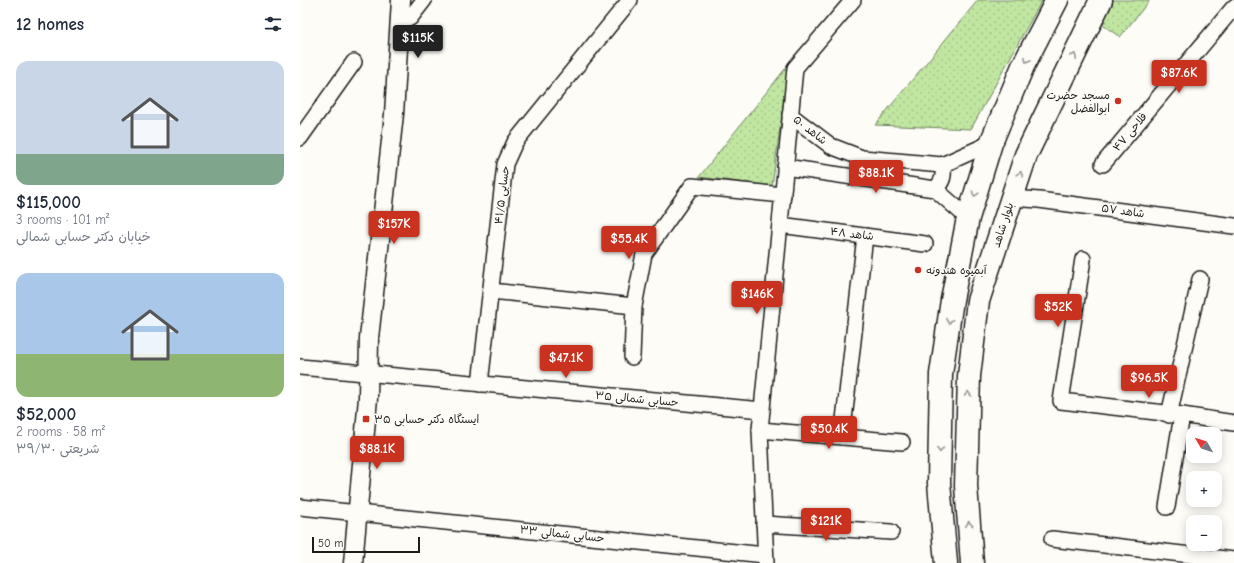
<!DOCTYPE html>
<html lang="en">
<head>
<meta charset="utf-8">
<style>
  body { margin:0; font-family:"Comic Neue","Playpen Sans Arabic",sans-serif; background:#f6f6f7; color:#1f2937; height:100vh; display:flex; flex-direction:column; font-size:15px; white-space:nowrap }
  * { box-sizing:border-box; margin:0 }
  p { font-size:13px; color:#747a83 }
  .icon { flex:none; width:22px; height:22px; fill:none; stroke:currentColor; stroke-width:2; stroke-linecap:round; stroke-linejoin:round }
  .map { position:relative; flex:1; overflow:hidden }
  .panel { display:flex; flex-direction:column; background:#fff; width:300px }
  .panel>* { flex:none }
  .needle { width:26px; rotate:309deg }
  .buttons { position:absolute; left:886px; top:427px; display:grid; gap:8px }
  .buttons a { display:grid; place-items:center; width:36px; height:36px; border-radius:8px; background:#fff; box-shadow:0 2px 10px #0003; font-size:20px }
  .scale { position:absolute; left:12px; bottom:10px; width:108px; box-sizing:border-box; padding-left:4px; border:2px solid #1c1c1c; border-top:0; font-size:11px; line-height:14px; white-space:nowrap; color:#1c1c1c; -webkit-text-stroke:3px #fdfcf7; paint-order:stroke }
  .price { position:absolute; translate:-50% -34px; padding:0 9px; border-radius:4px; background:#c8321e; color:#fff; font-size:13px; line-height:26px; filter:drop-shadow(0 1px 2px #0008) }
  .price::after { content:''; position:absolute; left:50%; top:24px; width:12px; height:9px; margin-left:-6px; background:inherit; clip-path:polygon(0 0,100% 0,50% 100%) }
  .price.selected { background:#222; color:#fff }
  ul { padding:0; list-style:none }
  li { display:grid; align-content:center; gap:8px; height:212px; padding:0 16px }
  li span { display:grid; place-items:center; height:124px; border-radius:12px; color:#555 }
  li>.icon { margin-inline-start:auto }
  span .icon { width:72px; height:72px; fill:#fffc; stroke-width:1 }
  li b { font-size:17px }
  h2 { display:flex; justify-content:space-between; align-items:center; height:48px; padding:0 16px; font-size:17px }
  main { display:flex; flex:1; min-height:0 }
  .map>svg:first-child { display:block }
</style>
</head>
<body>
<main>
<section class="panel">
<h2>12 homes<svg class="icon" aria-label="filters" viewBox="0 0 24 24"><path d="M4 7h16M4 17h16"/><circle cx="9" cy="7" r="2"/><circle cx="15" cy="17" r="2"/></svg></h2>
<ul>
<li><span style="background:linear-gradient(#c9d6e8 75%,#7fa58c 0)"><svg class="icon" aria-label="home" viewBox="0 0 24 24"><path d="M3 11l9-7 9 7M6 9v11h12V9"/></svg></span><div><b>$115,000</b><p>3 rooms · 101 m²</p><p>خیابان دکتر حسابی شمالی</p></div></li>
<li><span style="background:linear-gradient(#a9c7e8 65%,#8fb573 0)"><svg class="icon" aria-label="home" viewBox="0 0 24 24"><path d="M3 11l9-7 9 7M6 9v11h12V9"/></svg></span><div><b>$52,000</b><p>2 rooms · 58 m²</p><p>شریعتی ۳۹/۳۰</p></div></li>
</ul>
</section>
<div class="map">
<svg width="934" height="563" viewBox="0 0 934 563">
  <defs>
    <pattern id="park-dots" width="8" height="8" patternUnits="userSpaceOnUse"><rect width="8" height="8" fill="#c0e6a1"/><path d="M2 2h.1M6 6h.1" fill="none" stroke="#a4c58a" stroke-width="1.8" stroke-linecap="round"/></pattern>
  </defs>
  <rect width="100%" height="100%" fill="#fdfcf7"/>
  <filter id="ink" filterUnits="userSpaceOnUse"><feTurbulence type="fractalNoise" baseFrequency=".025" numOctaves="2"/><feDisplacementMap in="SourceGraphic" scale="8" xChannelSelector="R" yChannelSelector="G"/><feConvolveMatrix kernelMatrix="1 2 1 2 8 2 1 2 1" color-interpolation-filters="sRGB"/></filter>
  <g filter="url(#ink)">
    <g fill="url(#park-dots)" stroke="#6e815e">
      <polygon points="678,0 742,0 671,129 575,125"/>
      <polygon points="807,0 850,0 820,37 794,19"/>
      <polygon points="489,64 472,186 399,177"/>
    </g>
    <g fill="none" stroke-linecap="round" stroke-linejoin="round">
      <defs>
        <g id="minor">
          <polyline points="110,18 124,0"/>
          <polyline points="490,115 531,146 562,158 642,165 691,143"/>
          <polyline points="0,138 54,62"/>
          <polyline points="803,164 934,7"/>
          <polyline points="485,167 635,189 668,218"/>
          <path d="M635,189C643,182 645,175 642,165"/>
          <polyline points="712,198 739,200 934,226"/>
          <polyline points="480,225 625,244"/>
          <polyline points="783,259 761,401 882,415 934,423"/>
          <polyline points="191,291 334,306"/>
          <polyline points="332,357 334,306 344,254 392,186 483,195"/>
          <polyline points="0,367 462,410"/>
          <polyline points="180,384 205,164 215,142 330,0"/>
          <polyline points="869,415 900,279"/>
          <polyline points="460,430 602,442"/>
          <polyline points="542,437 565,236"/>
          <polyline points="0,507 465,555"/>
          <polyline points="867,507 882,415"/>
          <polyline points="464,524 591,532"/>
          <polyline points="752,539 934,560"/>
          <polyline points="466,563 460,430 495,68 553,0"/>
        </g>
        <polyline id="tertiary" points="53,563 68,398 69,338 94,114 101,0"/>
        <g id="primary">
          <polyline points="646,563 639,483 641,374 652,300 668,218 691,143 723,66 757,0"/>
          <polyline points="672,563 666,486 669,376 678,301 726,155 801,0"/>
        </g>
      </defs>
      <use href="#minor" stroke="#1c1c1c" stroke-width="18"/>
      <use href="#tertiary" stroke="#1c1c1c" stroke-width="21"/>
      <use href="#primary" stroke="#1c1c1c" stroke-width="25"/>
      <use href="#minor" stroke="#fdfcf7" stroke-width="15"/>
      <use href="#tertiary" stroke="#fdfcf7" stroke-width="18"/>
      <use href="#primary" stroke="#fdfcf7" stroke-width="22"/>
    </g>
    <defs><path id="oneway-chevron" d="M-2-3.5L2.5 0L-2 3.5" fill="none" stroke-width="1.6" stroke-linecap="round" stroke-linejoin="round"/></defs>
    <g stroke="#989794">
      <use href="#oneway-chevron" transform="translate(774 56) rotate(-64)"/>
      <use href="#oneway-chevron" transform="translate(727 60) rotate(117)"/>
      <use href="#oneway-chevron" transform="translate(720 174) rotate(-72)"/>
      <use href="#oneway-chevron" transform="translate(675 194) rotate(107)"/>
      <use href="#oneway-chevron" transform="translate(649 321) rotate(98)"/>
      <use href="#oneway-chevron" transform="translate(668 394) rotate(-88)"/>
      <use href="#oneway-chevron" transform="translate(640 450) rotate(91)"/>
      <use href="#oneway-chevron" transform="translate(669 524) rotate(-95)"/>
    </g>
  </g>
  <g fill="#c8321e" stroke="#fdfcf7" stroke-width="1.5">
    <circle cx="818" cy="101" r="4"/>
    <circle cx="618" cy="270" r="4"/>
    <rect x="62" y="415" width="8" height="8" rx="2"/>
  </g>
  <g text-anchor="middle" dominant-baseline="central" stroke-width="3" stroke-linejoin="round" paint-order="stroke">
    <g font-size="11" fill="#1c1c1c" stroke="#fdfcf7" text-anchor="start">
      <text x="810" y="95" text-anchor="end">مسجد حضرت<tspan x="810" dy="13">ابوالفضل</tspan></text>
      <text x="626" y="270">آبمیوه هندونه</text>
      <text x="74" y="419">ایستگاه دکتر حسابی ۳۵</text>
    </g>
    <g font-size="11" fill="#1c1c1c" stroke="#fdfcf7">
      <text transform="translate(510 130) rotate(38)">شاهد ۵۰</text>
      <text transform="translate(830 132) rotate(-50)">فلاحی ۴۷</text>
      <text transform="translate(202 195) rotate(-83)">حسابی ۴۱/۵</text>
      <text transform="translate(823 211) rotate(8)">شاهد ۵۷</text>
      <text transform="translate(703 225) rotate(-72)">بلوار شاهد</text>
      <text transform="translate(552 234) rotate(7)">شاهد ۴۸</text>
      <text transform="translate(337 399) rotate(5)">حسابی شمالی ۳۵</text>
      <text transform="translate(262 534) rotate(6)">حسابی شمالی ۳۳</text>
    </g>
  </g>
</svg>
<div class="buttons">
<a><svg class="needle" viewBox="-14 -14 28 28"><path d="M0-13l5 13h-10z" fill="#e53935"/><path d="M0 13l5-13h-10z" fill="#747a83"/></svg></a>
<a>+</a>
<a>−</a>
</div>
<div class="scale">50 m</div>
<b class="price selected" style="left:118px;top:59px">$115K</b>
<b class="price" style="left:879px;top:94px">$87.6K</b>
<b class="price" style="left:576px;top:194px">$88.1K</b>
<b class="price" style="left:94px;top:245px">$157K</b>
<b class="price" style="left:329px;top:260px">$55.4K</b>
<b class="price" style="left:457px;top:315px">$146K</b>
<b class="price" style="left:758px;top:328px">$52K</b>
<b class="price" style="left:266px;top:379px">$47.1K</b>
<b class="price" style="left:849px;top:399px">$96.5K</b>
<b class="price" style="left:529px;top:450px">$50.4K</b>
<b class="price" style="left:77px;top:470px">$88.1K</b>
<b class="price" style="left:526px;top:542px">$121K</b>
</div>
</main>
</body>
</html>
